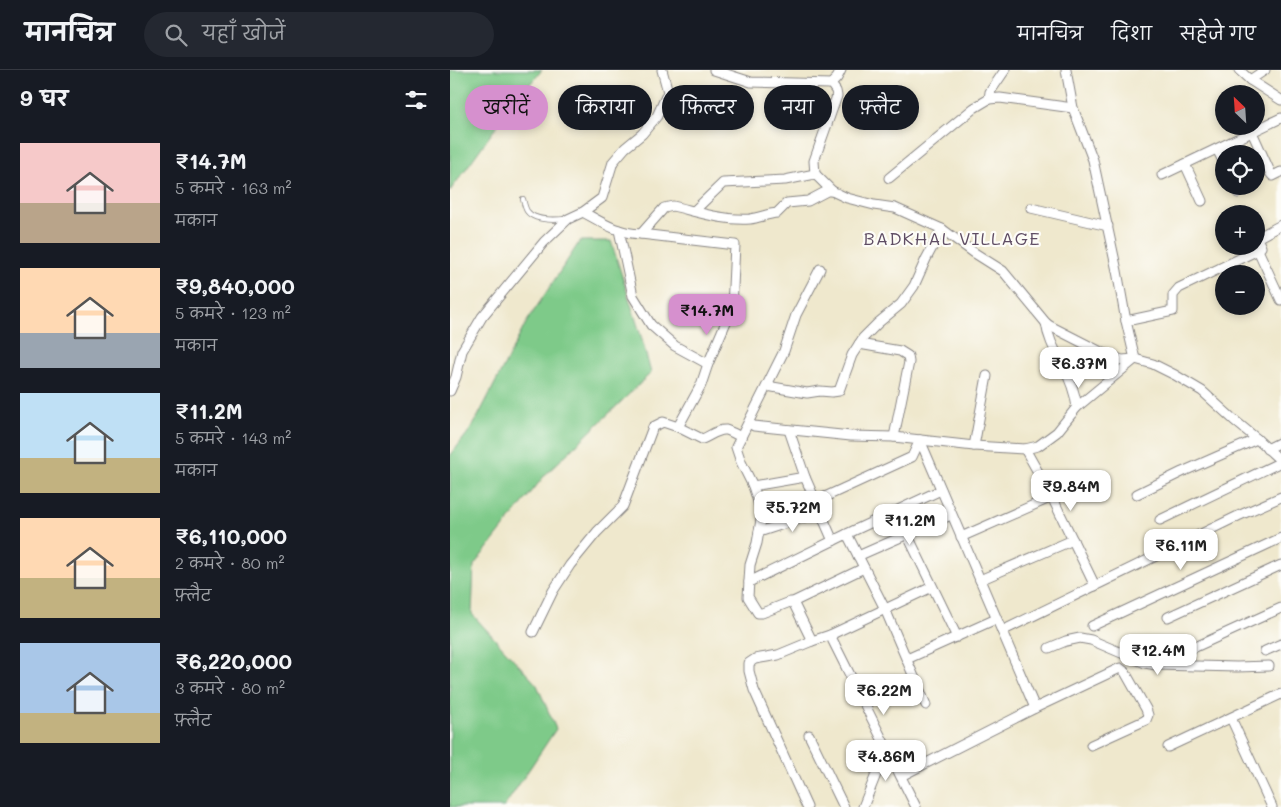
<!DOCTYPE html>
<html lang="hi">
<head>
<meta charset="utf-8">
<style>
  body { margin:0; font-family:Mali,"Playpen Sans Deva",sans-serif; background:#242831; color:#f1f3f6; height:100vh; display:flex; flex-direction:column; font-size:19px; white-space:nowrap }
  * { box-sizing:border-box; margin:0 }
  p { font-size:16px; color:#9ea1a6 }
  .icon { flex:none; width:28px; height:28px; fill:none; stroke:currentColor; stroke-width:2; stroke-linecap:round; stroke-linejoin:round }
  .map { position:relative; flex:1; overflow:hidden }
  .drawer { display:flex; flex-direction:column; background:#171b24; width:450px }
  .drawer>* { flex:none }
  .guide { position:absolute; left:15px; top:15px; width:475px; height:45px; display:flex; gap:10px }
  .needle { width:32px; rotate:335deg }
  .buttons { position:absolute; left:765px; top:15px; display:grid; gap:10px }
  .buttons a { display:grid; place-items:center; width:50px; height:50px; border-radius:50%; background:#171b24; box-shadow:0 2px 8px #0003; font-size:25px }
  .price { position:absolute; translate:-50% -42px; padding:0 11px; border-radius:10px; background:#fff; color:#222; font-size:16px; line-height:32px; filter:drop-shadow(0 1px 2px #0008) }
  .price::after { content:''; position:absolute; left:50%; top:30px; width:15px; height:11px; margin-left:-8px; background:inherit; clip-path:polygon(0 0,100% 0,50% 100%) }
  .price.on { background:#d690ce; color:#111 }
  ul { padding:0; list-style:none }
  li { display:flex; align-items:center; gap:15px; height:125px; padding:0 20px }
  li span { display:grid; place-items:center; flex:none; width:140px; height:100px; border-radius:0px; color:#555 }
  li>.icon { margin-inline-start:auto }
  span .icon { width:60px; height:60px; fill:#fffc; stroke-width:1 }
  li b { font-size:21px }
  h2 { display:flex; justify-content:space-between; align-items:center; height:60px; padding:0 20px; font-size:21px }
  .pill { padding:0 18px; border-radius:22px; background:#171b24; box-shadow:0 2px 8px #0003; font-size:18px; line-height:45px }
  .pill.on { background:#d690ce; color:#111 }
  header { display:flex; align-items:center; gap:30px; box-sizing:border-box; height:70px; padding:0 25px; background:#171b24; border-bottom:1px solid #363941 }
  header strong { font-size:24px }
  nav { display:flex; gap:28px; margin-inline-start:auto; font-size:18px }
  .search { width:350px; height:45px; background:#242831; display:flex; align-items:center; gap:12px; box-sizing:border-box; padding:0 18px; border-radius:28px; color:#9ea1a6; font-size:19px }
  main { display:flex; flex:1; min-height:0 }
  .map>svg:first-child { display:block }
</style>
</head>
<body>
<header>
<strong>मानचित्र</strong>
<div class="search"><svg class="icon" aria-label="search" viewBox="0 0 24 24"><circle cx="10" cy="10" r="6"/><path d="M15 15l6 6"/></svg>यहाँ खोजें</div>
<nav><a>मानचित्र</a><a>दिशा</a><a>सहेजे गए</a></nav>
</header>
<main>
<section class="drawer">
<h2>9 घर<svg class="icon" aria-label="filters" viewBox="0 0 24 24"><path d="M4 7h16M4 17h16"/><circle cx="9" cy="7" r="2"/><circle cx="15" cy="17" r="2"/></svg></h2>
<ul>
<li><span style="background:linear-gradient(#f6c9c9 60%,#b9a48a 0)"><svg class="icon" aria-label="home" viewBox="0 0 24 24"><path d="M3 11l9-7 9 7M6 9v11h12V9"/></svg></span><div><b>₹14.7M</b><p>5 कमरे · 163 m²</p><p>मकान</p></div></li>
<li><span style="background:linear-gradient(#ffd9b3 65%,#9aa5b1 0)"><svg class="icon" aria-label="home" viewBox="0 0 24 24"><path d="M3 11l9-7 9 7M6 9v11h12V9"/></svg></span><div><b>₹9,840,000</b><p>5 कमरे · 123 m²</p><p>मकान</p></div></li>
<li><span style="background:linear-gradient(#bfe0f5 65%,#c2b280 0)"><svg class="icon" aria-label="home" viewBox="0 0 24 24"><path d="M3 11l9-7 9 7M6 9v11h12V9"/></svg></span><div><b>₹11.2M</b><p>5 कमरे · 143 m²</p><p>मकान</p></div></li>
<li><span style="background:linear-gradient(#ffd9b3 60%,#c2b280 0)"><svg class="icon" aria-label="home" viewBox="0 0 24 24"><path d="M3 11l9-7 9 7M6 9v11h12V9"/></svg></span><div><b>₹6,110,000</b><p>2 कमरे · 80 m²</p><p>फ़्लैट</p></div></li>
<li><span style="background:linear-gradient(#a9c7e8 70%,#c2b280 0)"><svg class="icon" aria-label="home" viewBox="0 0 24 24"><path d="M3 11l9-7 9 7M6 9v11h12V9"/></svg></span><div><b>₹6,220,000</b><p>3 कमरे · 80 m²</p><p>फ़्लैट</p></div></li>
</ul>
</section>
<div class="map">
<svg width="831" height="737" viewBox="0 0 831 737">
  <rect width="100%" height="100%" fill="#fdfcf7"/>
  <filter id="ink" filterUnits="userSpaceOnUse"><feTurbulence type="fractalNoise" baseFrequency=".02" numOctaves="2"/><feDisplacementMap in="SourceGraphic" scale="10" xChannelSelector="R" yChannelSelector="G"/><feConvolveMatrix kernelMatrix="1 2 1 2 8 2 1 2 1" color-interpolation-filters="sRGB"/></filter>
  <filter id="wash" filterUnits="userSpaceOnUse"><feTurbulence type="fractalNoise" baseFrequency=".0096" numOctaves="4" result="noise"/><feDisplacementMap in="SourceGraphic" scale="20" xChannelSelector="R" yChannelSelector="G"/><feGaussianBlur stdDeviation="1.12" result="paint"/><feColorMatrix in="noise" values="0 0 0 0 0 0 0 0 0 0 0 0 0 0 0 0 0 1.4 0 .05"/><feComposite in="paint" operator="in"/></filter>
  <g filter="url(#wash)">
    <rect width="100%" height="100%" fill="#efe8cd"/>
    <g fill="#7eca89" stroke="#507662">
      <polygon points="0,0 92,0 65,31 0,121"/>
      <polygon points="130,171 161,171 191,266 201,303 95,405 24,495 22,544 87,615 106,659 54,737 0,737 0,386 23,356 76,253"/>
    </g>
  </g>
  <g filter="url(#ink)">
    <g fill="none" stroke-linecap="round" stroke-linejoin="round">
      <defs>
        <path id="service" d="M73,129C74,133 75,138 77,141C84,151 106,150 116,149"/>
        <g id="minor">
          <polyline points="264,0 301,12 381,14 387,8 391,0"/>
          <polyline points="789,0 800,10 831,30"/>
          <polyline points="800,10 815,0"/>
          <polyline points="539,29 540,22 555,0"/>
          <polyline points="802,62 821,104 823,106 831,102"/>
          <polyline points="767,79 774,93"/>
          <polyline points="735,94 752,131"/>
          <polyline points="365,104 364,91 387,26 386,21 381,14"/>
          <polyline points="712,105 831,48"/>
          <polyline points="439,108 524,38 539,29 550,28 623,38"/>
          <polyline points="785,116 788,123"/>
          <polyline points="581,138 658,156"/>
          <polyline points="244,141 273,113 335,110 365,104 382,121"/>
          <path d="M133,142C153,153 167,163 191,164L214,138L223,136C248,142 274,151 300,149C309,148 317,144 327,143L337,133L358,131L377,121H382L397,128L424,135L445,138L492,159L523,182L553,201L596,253L600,256L649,281L672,290L685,289L703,294L725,305L752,321L784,350L807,369L831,391"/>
          <polyline points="169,160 183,226 201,255 225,276 258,294"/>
          <polyline points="191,164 285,175 282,238 258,294 251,315 228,357"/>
          <polyline points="808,180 831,230"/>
          <polyline points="370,199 346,245 334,281 286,377 291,392 303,416 312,444 307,473 300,495 298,527 308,543 312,543 340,532 343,532 414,498"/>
          <polyline points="676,251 723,241 723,225 729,218 808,180 811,177 807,168 831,155"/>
          <path d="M596,253C598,269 606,282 613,296C620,309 625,323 627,337"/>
          <polyline points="409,274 450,281 458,286 459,292 444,367"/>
          <polyline points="317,316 357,323 370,321 382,322 389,321 402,285 413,268 428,253 451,234 464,216 476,189 492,159"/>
          <polyline points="0,321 6,307 12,281 32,247 94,172 118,149 133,142 152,128 163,92 175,78 192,64 207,46 218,22 212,0"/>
          <polyline points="299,353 304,356 401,366 444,367 524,376 575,379 588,376 607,362 627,337 685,289 676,251 667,201 643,90 623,38 616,0"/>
          <polyline points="339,360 355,407 383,471"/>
          <polyline points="470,370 585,638"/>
          <polyline points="524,376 537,306"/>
          <polyline points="575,379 602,427 645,516"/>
          <polyline points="817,379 831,372"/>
          <polyline points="303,416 355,407"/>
          <polyline points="687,424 732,402 807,369"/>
          <polyline points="366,431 462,387 470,370"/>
          <polyline points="710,450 831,392"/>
          <polyline points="309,462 370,442"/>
          <polyline points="397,464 435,539 476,635"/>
          <polyline points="457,464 507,567"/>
          <polyline points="511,467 602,427"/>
          <polyline points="408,486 501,445"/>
          <polyline points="530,510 623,470"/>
          <polyline points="299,512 405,460 491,420"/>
          <polyline points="343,532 362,571"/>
          <polyline points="718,547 831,495"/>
          <polyline points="642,556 831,468"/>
          <polyline points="552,561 788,446 831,427"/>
          <path d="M83,562L103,521L120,495L147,462L173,436L203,357L213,352L228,357L252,369C259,367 267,359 276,360C280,361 287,365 291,367"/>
          <polyline points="380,565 466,737"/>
          <polyline points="599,578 616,571 630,568 641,570 695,593 706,595 787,597 819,596"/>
          <polyline points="815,581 831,574"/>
          <polyline points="457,589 546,549"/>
          <polyline points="708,594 831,538"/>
          <polyline points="781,648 822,737"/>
          <polyline points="359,665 394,737"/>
          <polyline points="718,677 831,624"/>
          <polyline points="451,706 585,638 670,598 675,602 696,639 698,645 696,650 641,675"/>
          <polyline points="357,737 304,620 299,601 299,593 305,589 328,585 362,571 380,565 482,517"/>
          <polyline points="413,737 437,677"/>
        </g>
      </defs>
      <use href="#service" stroke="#888584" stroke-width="6"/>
      <use href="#minor" stroke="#888584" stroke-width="11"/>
      <use href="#service" stroke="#fff" stroke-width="4.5"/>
      <use href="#minor" stroke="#fff" stroke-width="9"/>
    </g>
  </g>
  <g text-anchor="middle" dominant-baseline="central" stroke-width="4.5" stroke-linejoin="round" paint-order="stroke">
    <g font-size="18" letter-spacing="1" fill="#5f4d64" stroke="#fdfcf7">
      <text x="502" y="168">BADKHAL VILLAGE</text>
    </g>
  </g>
</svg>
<div class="buttons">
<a><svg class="needle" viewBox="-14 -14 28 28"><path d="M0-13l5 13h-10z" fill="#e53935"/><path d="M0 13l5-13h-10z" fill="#9ea1a6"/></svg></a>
<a><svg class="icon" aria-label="locate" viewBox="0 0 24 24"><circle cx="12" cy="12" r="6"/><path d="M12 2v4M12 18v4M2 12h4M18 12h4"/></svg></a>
<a>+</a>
<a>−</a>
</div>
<b class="price on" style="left:257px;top:266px">₹14.7M</b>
<b class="price" style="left:629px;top:319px">₹6.37M</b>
<b class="price" style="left:621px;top:442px">₹9.84M</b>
<b class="price" style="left:343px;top:463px">₹5.72M</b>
<b class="price" style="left:460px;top:476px">₹11.2M</b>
<b class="price" style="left:731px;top:501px">₹6.11M</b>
<b class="price" style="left:708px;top:606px">₹12.4M</b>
<b class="price" style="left:434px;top:646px">₹6.22M</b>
<b class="price" style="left:436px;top:712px">₹4.86M</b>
<div class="guide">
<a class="pill on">खरीदें</a>
<a class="pill">किराया</a>
<a class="pill">फ़िल्टर</a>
<a class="pill">नया</a>
<a class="pill">फ़्लैट</a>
</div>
</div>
</main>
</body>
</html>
